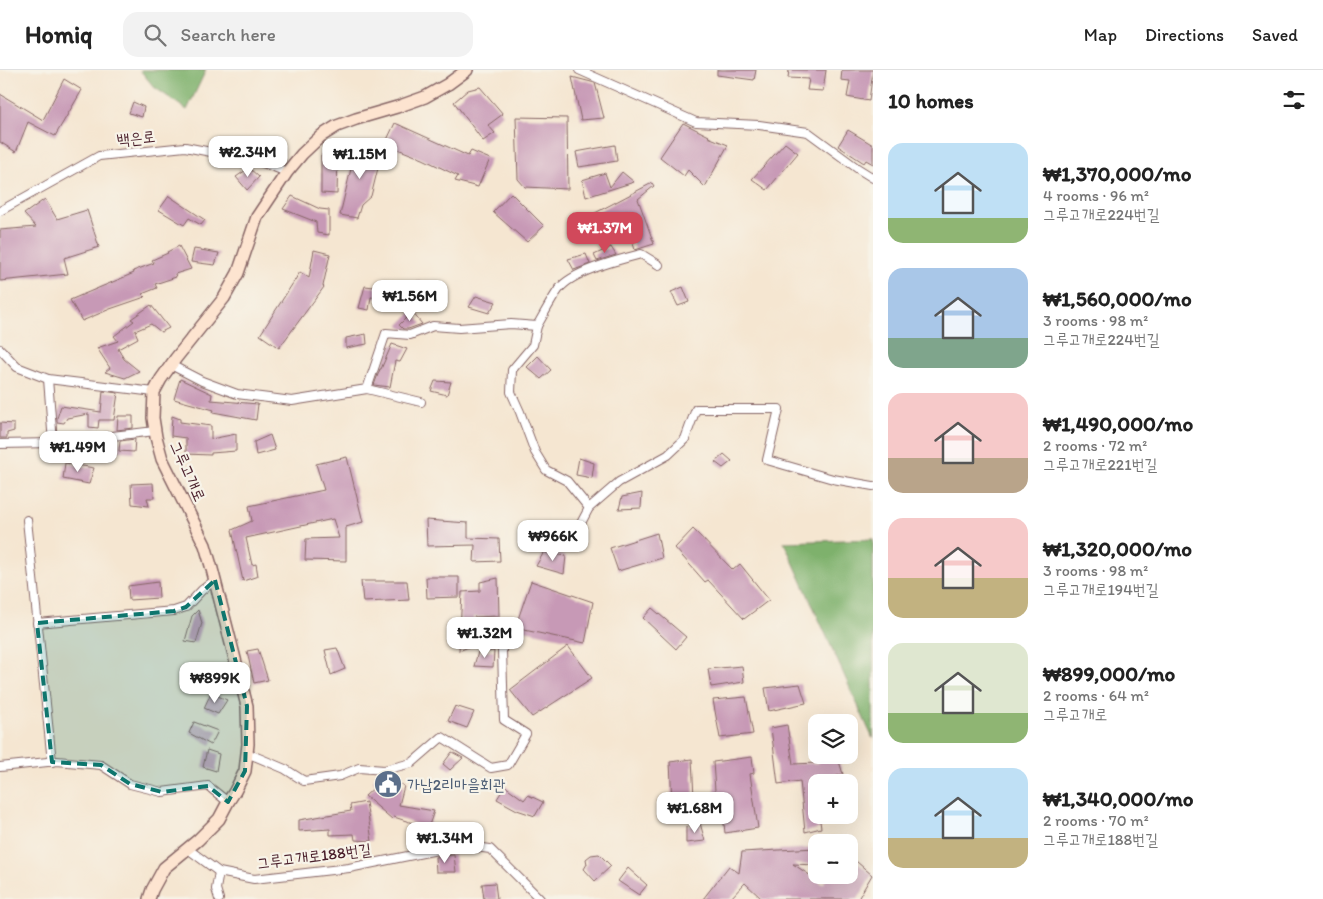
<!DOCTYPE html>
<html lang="en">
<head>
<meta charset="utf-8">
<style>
  body { margin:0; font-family:Itim,"Poor Story",sans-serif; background:#f2f2f2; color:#222; height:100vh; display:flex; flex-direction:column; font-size:19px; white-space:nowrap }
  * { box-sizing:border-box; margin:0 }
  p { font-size:16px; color:#767676 }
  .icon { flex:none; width:28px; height:28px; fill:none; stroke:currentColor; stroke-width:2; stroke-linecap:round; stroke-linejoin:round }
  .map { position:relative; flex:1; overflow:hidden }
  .drawer { display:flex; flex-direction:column; background:#fff; width:450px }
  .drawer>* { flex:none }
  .tools { position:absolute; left:808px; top:644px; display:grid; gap:10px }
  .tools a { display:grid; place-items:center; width:50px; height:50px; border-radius:10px; background:#fff; box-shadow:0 5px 20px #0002; font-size:25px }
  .price { position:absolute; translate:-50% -42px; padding:0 11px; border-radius:10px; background:#fff; color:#222; font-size:16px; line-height:32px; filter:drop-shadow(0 1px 2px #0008) }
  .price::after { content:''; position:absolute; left:50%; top:30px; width:15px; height:11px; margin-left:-8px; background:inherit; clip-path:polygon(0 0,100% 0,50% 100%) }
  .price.active { background:#d1495b; color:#fff }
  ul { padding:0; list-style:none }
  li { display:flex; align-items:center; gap:15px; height:125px; padding:0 15px }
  li span { display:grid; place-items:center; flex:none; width:140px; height:100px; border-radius:15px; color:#555 }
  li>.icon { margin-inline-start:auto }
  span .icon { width:60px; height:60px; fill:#fffc; stroke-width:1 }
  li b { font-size:21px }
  h2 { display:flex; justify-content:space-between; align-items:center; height:60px; padding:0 15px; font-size:21px }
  header { display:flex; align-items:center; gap:30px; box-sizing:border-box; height:70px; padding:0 25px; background:#fff; border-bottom:1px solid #e0e0e0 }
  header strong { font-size:24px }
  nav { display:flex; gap:28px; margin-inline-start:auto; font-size:18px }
  .search { width:350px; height:45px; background:#f2f2f2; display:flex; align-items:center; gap:12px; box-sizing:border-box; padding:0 18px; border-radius:15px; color:#767676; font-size:19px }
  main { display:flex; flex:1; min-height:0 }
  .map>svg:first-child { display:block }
</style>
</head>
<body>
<header>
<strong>Homiq</strong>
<div class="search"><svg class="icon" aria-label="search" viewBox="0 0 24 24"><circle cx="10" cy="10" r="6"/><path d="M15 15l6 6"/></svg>Search here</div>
<nav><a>Map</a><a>Directions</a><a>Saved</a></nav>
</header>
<main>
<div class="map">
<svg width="873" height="829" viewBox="0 0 873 829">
  <rect width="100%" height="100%" fill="#f7f3e8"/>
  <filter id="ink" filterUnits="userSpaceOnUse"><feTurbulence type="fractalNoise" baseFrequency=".02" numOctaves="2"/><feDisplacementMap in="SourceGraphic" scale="10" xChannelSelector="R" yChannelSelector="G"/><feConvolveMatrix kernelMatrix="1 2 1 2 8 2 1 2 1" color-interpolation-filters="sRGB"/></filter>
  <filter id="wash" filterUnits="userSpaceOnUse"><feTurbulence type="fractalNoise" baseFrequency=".0096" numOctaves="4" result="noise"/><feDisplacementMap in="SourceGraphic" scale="20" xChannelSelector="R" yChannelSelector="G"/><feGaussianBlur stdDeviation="1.12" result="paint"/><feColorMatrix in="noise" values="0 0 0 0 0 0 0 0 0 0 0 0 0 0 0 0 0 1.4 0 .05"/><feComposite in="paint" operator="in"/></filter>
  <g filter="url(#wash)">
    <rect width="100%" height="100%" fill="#f5e6d1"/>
    <g fill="#7eb16c" stroke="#64684c">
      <polygon points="140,0 206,0 187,40 154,17"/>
      <polygon points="873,469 873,669 784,472"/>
    </g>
    <g id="blocks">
      <g fill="#c799b6">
        <polygon points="717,0 756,0 754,10 717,5"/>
        <polygon points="789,0 826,0 823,21 807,20 809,9 788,8"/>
        <polygon points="842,0 873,0 869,31 847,27 850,11 841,10"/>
        <polygon points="572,7 595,13 604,48 581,50"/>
        <polygon points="64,9 82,20 55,66 28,52 16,82 0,72 0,24 43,50"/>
        <polygon points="480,17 503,44 488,55 495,63 483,71 454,32 468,20"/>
        <polygon points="133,32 144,37 142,47 129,43"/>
        <polygon points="516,47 567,48 568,119 525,117 518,109"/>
        <polygon points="395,53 468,86 471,81 490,89 478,117 455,111 458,106 423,89 385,74"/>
        <polygon points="683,53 709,66 708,67 728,75 705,117 688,100 684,106 660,87"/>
        <polygon points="848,60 873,75 873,94 866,90 864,93 838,76"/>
        <polygon points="356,73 377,78 375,93 379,94 371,126 361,135 357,148 340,145 354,86 350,86"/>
        <polygon points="785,73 798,83 767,120 752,109"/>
        <polygon points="615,75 617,91 579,97 576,82"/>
        <polygon points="338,83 337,124 321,123 321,85"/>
        <polygon points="249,98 259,107 247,120 236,107"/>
        <polygon points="622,102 634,112 586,127 582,110 605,103 610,117"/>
        <polygon points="652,113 654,116 638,129 654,174 635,180 630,163 611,168 604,152 582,163 578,152"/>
        <polygon points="511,123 544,156 527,172 493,142"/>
        <polygon points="169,126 205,150 201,155 189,148 184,155 159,140"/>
        <polygon points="292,126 320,139 329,140 329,165 317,163 316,152 283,139"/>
        <polygon points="45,129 57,149 87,140 99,177 64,188 68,204 0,211 0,160 36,157 24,144"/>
        <polygon points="179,176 191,199 175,204 176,207 155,214 157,218 142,224 145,227 110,239 82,251 70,230 134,203 133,201 154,193 152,190 168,183 167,182"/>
        <polygon points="611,177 616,185 597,191 594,185"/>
        <polygon points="194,179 219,183 215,195 191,192"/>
        <polygon points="314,180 330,184 323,216 324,217 279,278 260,265 300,202 309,208"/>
        <polygon points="586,184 590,194 574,200 568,189"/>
        <polygon points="419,211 438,223 431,231 410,219"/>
        <polygon points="365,216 383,218 382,229 371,227 369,240 359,238"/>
        <polygon points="683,217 689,232 678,236 671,222"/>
        <polygon points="476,226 496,232 489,243 469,237"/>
        <polygon points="151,235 169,258 161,262 151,254 135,261 138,268 118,279 124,289 139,301 125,308 105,302 110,298 97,278 118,271 114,266 134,251 131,249"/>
        <polygon points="412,242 422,254 408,259 403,259 399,255"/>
        <polygon points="366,264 367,274 346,278 346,268"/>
        <polygon points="392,274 407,279 400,292 395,291 390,317 374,315 380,299 381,299"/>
        <polygon points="538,286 551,300 541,309 527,297"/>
        <polygon points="180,309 212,324 211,330 258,334 256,350 213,342 214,340 174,329"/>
        <polygon points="435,311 451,312 447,325 431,321"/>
        <polygon points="103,321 118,323 114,350 99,350 98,358 89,357 89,344 67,348 64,353 57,352 57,348 61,336 101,342"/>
        <polygon points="118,346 133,346 133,358 117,360"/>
        <polygon points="172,346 180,349 180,352 211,356 211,369 236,364 236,381 211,383 211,385 186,384 186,368 171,366"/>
        <polygon points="0,353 14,354 14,361 7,363 7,368 0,368"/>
        <polygon points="270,365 275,380 256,385 254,372"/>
        <polygon points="135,369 134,382 119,381 120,371"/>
        <polygon points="724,384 732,391 723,398 715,392"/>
        <polygon points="347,387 363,452 346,457 346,491 305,490 306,469 339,468 333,449 246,468 252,495 256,494 258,506 243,511 232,460 252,451 249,436 324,420 316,394"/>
        <polygon points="579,388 594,393 592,408 576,405"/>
        <polygon points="65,393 94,398 89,414 63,409"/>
        <polygon points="153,413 154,428 147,428 149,436 132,434 131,414"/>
        <polygon points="642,423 641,438 619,439 622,427"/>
        <polygon points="426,450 468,453 468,468 499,469 500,491 474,492 475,475 427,476"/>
        <polygon points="693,459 733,500 740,494 769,530 744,549 708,510 705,512 675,478"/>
        <polygon points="657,463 662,488 618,501 610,478"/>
        <polygon points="544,482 566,486 564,504 536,496"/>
        <polygon points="426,507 459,507 459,527 427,528"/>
        <polygon points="498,508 499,546 474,547 473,575 459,581 462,522 480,521 480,512"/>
        <polygon points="361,511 407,511 409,530 363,532"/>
        <polygon points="531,511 593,532 585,573 515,558"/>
        <polygon points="158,512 159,528 129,530 128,516"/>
        <polygon points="652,538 686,567 676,579 643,548"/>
        <polygon points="198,540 202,553 196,573 185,571 192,546"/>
        <polygon points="568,576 592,608 532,647 510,620"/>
        <polygon points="337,578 345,599 331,605 325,580"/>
        <polygon points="258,579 268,610 254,613 247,581"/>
        <polygon points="494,581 493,597 474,596 478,582"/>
        <polygon points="742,596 744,612 711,617 708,599"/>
        <polygon points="800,614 806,633 769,641 765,618"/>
        <polygon points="211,623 227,630 218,644 204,638"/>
        <polygon points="746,627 753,664 720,668 713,630"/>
        <polygon points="455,636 474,642 467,658 448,651"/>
        <polygon points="194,652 218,661 211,675 189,663"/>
        <polygon points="787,655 793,694 818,693 816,685 837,685 843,704 815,713 816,725 816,745 819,745 821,758 805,762 800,711 778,714 771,658"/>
        <polygon points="207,680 219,684 216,701 203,697"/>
        <polygon points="452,682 463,688 450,700 443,694"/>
        <polygon points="752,687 754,703 750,704 758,758 725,763 722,735 716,735 713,692"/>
        <polygon points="692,689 694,728 672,732 670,692"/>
        <polygon points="377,705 386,705 404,716 399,735 434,741 428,758 394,747 392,749 365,726 378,714 373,711"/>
        <polygon points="505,716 524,730 528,725 543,732 535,746 517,740 497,729"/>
        <polygon points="366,732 372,771 355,770 354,764 330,765 330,759 299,761 299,750 351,741 350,735"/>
        <polygon points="700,753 705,771 686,773 686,757"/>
        <polygon points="816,778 816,795 793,794 823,814 831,805 849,805 849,785 872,805 858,829 762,829 745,813 730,829 703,829 729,796 739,803 742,782"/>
        <polygon points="599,784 611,796 595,811 584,799 587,794 586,789 591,785"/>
        <polygon points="454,785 456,802 436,802 435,787"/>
        <polygon points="628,798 647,815 639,825 618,811"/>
        <polygon points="495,813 497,829 484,829 482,814"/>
      </g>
    </g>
  </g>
  <g filter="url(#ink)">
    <use href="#blocks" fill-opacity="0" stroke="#866565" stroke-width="1"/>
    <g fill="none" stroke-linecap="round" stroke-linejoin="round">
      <defs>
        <g id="street">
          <polyline points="579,0 696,52 759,55 808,62 857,98 873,108"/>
          <polyline points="0,141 99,86 185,77 258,91 287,102"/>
          <polyline points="537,256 533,275 512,300 511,322 520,342 535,382 546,400 567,411 589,438"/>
          <polyline points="0,279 17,297 48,309 154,322"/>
          <path d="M171,295L202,311L237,324L292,331L367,319L386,263L410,265L433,256L459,258L511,254L537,256C544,244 551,230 559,219C573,201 618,190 641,184L659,195"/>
          <polyline points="48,309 53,373"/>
          <polyline points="367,319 421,332"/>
          <polyline points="0,374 53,373 155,361"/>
          <polyline points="27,450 52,692"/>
          <polyline points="571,472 589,438 619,412 668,385 685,369 696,339 779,339 767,390 833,409 873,416"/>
          <polyline points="37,553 174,541 186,537 202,520 215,510"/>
          <polyline points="247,683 285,699 304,711 340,706 359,698 384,700 412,693 442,667 491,698 508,695 526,664 504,650 502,580"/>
          <polyline points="0,697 57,691 101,695 130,714 162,722 208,716 228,732"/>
          <polyline points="188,779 219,802 254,809 349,798 462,775 490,779 540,829"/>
          <polyline points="219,802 216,819 219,829"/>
        </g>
        <polyline id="secondary" points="149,829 152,820 164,798 198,770 219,749 228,732 235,721 245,701 248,674 247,636 212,499 205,475 162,389 156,367 153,348 154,322 161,309 176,288 224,228 238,203 257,147 287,102 302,84 321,66 337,56 356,49 397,37 425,27 448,14 467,0"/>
      </defs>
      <use href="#street" stroke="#866565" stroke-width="10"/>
      <use href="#secondary" stroke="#866565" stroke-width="14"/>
      <use href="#street" stroke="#fff" stroke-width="8"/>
      <use href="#secondary" stroke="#fde4d0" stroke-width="11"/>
    </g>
  </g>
  <path fill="#0f766e" fill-opacity="0.2" stroke="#0f766e" stroke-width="4" stroke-dasharray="10 6" stroke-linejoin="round" d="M215,510L247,636L245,701L228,732L208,716L162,722L130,714L101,695L52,692L37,553L174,541L186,537Z"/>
  <defs>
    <symbol id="civic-disc" viewBox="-11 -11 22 22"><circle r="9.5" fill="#5c6f8a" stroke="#f7f3e8"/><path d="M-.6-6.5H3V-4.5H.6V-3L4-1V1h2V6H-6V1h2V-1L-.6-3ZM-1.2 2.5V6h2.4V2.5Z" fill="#fff"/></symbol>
  </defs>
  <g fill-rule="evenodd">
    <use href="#civic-disc" x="372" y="698" width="32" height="32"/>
  </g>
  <g text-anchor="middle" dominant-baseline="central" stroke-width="4.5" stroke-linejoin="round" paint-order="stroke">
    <g font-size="16" fill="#4a1f2b" stroke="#f7f3e8">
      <text transform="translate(136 68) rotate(-6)">백은로</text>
      <text transform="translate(188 401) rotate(66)">그루고개로</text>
      <text transform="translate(314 786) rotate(-7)">그루고개로188번길</text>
    </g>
    <g font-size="16" fill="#4e5e75" stroke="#f7f3e8" text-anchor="start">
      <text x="407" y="714">가납2리마을회관</text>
    </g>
  </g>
</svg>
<div class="tools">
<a><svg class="icon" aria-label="layers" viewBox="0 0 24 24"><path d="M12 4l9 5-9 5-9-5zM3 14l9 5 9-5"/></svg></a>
<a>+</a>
<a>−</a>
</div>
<b class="price" style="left:248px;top:108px">₩2.34M</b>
<b class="price" style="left:360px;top:110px">₩1.15M</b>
<b class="price active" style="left:605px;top:184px">₩1.37M</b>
<b class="price" style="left:410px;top:252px">₩1.56M</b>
<b class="price" style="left:78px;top:403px">₩1.49M</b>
<b class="price" style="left:553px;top:492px">₩966K</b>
<b class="price" style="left:485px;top:589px">₩1.32M</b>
<b class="price" style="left:215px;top:634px">₩899K</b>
<b class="price" style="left:695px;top:764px">₩1.68M</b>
<b class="price" style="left:445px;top:794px">₩1.34M</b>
</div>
<section class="drawer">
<h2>10 homes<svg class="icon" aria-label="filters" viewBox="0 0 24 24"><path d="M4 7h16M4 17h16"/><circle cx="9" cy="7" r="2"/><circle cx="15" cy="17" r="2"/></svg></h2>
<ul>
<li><span style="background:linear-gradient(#bfe0f5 75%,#8fb573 0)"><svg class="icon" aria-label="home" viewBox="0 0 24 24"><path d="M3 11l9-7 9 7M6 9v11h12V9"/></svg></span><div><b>₩1,370,000/mo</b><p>4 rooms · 96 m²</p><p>그루고개로224번길</p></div></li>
<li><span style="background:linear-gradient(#a9c7e8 70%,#7fa58c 0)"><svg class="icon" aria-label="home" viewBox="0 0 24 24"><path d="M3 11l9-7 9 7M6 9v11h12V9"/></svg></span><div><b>₩1,560,000/mo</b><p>3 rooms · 98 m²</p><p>그루고개로224번길</p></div></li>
<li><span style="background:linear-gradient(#f6c9c9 65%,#b9a48a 0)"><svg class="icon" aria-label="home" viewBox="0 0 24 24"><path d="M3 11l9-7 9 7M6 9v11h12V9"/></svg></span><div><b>₩1,490,000/mo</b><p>2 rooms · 72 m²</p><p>그루고개로221번길</p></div></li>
<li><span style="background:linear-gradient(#f6c9c9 60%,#c2b280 0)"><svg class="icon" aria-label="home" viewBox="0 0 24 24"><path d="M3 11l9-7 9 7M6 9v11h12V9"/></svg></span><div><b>₩1,320,000/mo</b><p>3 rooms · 98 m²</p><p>그루고개로194번길</p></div></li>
<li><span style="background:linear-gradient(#dfe7d0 70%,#8fb573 0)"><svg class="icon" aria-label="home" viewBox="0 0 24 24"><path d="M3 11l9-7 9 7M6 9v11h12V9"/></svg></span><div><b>₩899,000/mo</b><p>2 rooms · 64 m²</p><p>그루고개로</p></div></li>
<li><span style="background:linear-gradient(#bfe0f5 70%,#c2b280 0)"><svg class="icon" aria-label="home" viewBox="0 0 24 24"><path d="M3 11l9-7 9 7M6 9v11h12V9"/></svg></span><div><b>₩1,340,000/mo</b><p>2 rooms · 70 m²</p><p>그루고개로188번길</p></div></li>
</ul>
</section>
</main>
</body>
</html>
